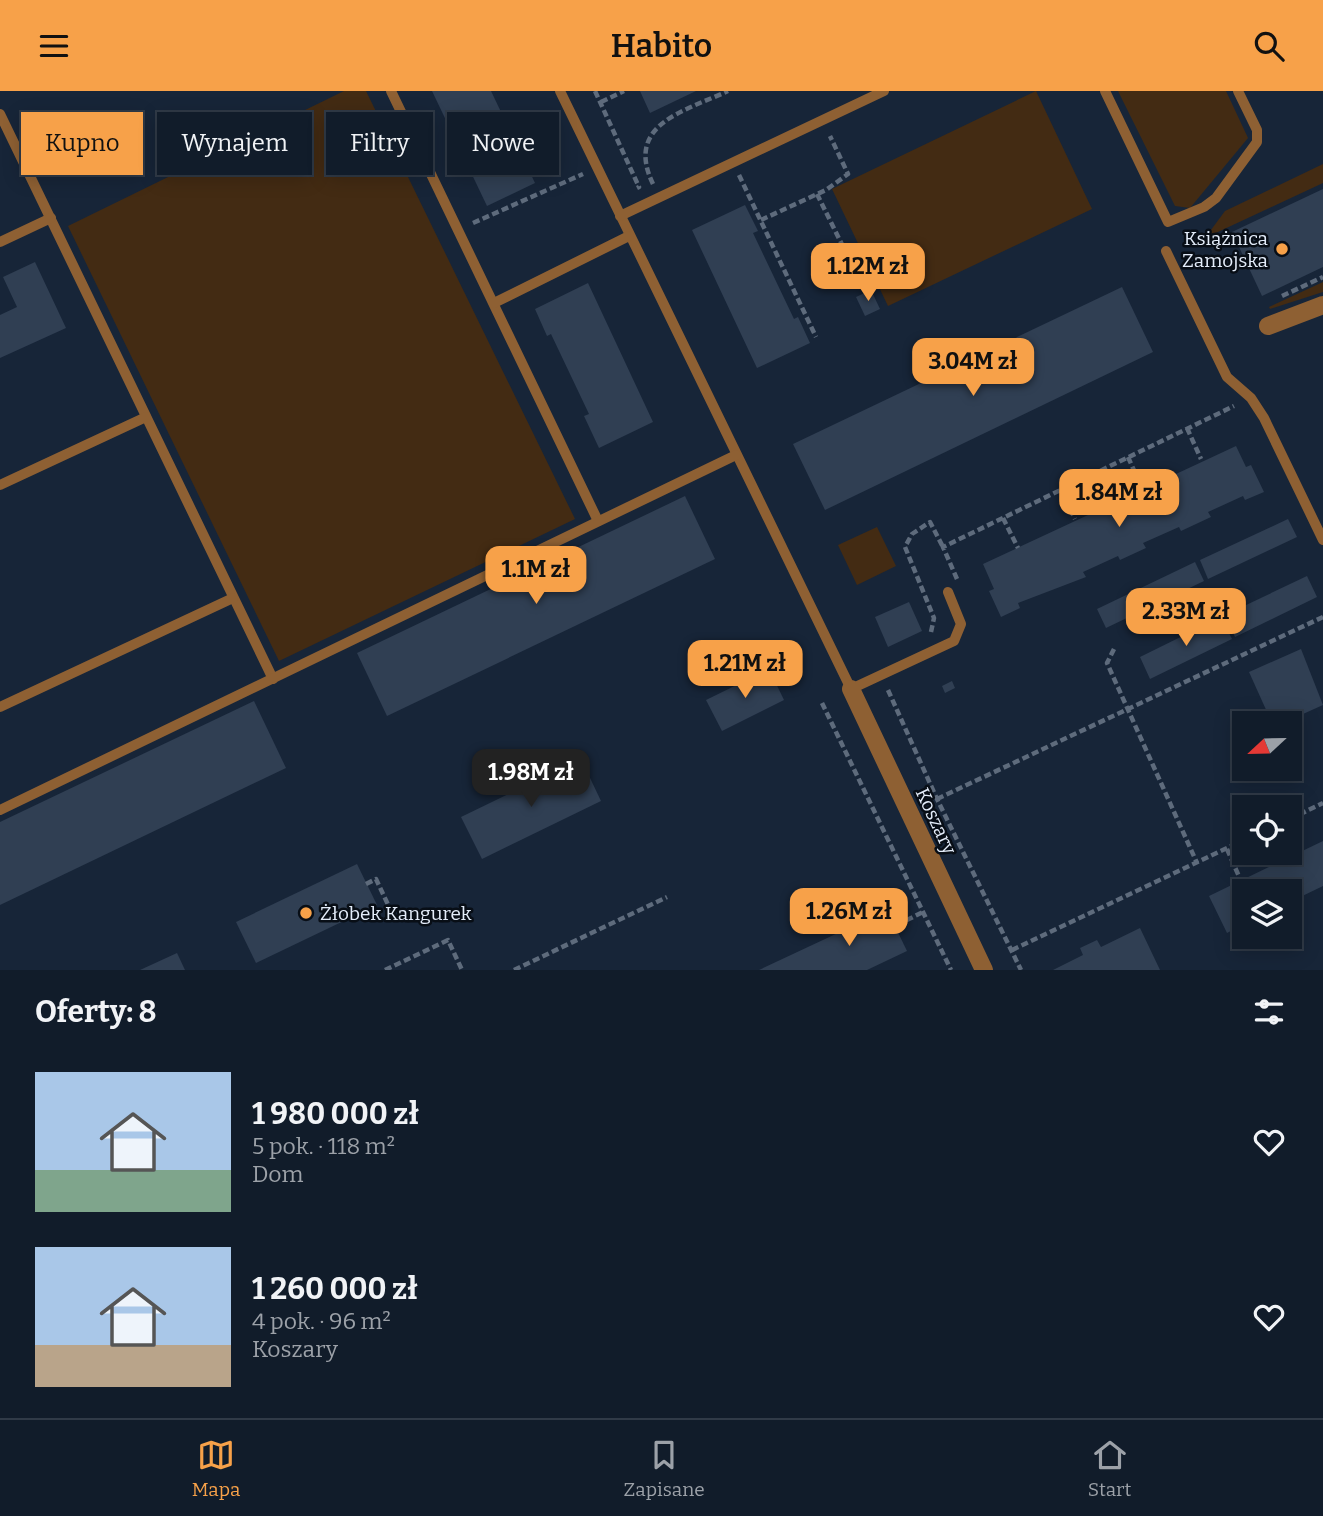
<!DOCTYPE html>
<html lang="pl">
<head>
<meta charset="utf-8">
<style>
  body { margin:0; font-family:Bitter,serif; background:#1a2532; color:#f1f3f6; height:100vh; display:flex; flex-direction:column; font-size:26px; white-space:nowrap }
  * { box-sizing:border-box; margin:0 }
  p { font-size:23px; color:#9ca1a8 }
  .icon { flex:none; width:38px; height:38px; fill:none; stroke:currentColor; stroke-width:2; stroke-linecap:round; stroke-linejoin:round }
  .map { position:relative; height:879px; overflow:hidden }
  .sheet { display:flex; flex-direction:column; background:#111c2a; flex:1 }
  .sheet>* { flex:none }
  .banner { position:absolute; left:21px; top:21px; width:700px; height:63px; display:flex; gap:14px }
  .needle { width:46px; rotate:248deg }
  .buttons { position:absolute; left:1232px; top:620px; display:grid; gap:14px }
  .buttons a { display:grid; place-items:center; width:70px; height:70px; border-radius:0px; background:#111c2a; box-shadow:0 4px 18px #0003,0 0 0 2px #303a47; font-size:35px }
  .price { position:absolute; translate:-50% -60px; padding:0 16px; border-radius:14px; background:#f7a149; color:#111; font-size:23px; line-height:46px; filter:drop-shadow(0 2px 4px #0008) }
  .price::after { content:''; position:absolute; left:50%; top:42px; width:21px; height:16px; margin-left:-10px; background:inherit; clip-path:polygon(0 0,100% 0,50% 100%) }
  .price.selected { background:#222; color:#fff }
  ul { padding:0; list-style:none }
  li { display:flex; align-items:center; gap:21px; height:175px; padding:0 35px }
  li span { display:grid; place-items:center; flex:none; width:196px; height:140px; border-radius:0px; color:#555 }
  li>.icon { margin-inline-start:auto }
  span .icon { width:84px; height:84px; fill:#fffc; stroke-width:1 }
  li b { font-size:30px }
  h2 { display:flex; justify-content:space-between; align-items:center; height:84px; padding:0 35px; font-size:30px }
  .pill { padding:0 24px; border-radius:0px; background:#111c2a; box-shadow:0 4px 18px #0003,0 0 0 2px #303a47; font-size:24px; line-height:63px }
  .pill.selected { background:#f7a149; color:#111 }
  header { display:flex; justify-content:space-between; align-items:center; height:91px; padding:0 35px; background:#f7a149; color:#111; font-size:32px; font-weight:600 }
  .tab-bar { display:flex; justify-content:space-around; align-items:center; height:98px; border-top:2px solid #303a47; background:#111c2a; font-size:19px; color:#9ca1a8 }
  .tab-bar a { display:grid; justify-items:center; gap:4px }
  .tab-bar .selected { color:#f7a149 }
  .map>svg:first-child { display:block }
</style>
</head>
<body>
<header><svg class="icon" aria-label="menu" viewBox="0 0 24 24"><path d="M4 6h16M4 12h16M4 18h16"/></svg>Habito<svg class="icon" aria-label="search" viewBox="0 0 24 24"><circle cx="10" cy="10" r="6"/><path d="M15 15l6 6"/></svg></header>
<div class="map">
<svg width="1323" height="879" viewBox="0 0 1323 879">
  <rect width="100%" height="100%" fill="#172538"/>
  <g fill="#432b13">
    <polygon points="344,0 366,0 575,428 279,570 68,135"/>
    <polygon points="1036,0 1092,118 888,215 832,98"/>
    <polygon points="1118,0 1226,0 1248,47 1190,117 1175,115"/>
    <polygon points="1323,73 1323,92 1205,147 1225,120"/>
    <polygon points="1323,191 1323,201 1270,218 1269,216"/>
    <polygon points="877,436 896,475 857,494 838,454"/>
  </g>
  <g fill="#303f53">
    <polygon points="432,0 491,0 535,92 487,115"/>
    <polygon points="640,0 696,0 650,22"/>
    <polygon points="1323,98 1323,176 1262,205 1232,141"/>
    <polygon points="745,114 758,140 753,142 794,228 798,226 810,252 757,277 692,139"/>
    <polygon points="35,171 66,237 0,267 0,224 17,216 3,186"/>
    <polygon points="588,192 653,331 599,357 584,325 589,323 551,243 547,245 535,218"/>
    <polygon points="1122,196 1153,261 825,419 793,353"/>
    <polygon points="871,199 880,218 865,225 856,206"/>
    <polygon points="1236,355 1246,376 1251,374 1264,401 1245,409 1243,405 1208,421 1211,426 1181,440 1179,436 1143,452 1146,457 1120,469 1118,465 1083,481 1086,486 1018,512 1020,517 1001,526 989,500 994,498 983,473"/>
    <polygon points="685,405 715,468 387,625 357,562"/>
    <polygon points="1288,428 1297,446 1208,488 1200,469"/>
    <polygon points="1195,471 1204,490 1106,537 1097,518"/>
    <polygon points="1307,485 1317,506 1235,546 1225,524"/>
    <polygon points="909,511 922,540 888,556 875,526"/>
    <polygon points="1221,526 1232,548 1150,588 1140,566"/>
    <polygon points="1301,558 1323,614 1283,632 1272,632 1249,581"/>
    <polygon points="769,578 784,609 722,640 706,609"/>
    <polygon points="952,590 955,597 945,602 942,595"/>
    <polygon points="254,610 286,677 0,814 0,731"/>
    <polygon points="581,668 601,710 482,768 461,726"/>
    <polygon points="1323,750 1323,795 1290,811 1290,800 1244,800 1244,833 1227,842 1209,805"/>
    <polygon points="357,773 377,814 256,872 236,831"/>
    <polygon points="887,819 907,860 867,879 759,879"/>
    <polygon points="1140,837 1160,879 1053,879 1083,864 1080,857 1097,849 1101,856"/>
    <polygon points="177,862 185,879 140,879"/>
  </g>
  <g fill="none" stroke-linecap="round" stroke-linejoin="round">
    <g stroke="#5e6b7c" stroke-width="4.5" stroke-dasharray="7 3.5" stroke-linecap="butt">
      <polyline points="595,0 639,96 637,97"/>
      <polyline points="601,11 624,0"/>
      <polyline points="739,84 816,246"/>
      <path d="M653,93C624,33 685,20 728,0"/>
      <polyline points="817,103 862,194"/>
      <polyline points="761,129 826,99 848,83 830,45"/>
      <polyline points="473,132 583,83"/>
      <polyline points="1282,205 1323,186"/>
      <polyline points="1187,337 1201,368"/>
      <polyline points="1128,366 1141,395"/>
      <polyline points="1061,399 1075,428"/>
      <polyline points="1003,427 1018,457"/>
      <polyline points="957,488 943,456 1234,315"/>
      <polyline points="931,541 934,527 905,456 912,443 930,431 943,456"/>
      <polyline points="1114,558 1107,572 1197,772"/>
      <polyline points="888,599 937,708 1021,879"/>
      <polyline points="822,612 951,879"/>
      <polyline points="937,708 1323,526"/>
      <polyline points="1290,728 1323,712"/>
      <polyline points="1227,758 1241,790"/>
      <polyline points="1290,758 1293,765"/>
      <polyline points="366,793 376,788 391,820"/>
      <polyline points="897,834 923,821"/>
      <polyline points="1012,859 1244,749"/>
      <polyline points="385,879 448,849 462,879"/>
      <polyline points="514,879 667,806"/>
    </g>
    <g stroke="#8e6033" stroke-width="10">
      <polyline points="391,0 598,430"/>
      <polyline points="560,0 851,598 954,550 961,533 948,501"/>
      <polyline points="1105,0 1168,131 1204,116 1216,107 1257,51 1257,39 1238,0"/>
      <polyline points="0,23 273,588"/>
      <polyline points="620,125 884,0"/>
      <polyline points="0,151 51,127"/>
      <polyline points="1166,160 1227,286 1251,307 1264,327 1323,449"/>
      <polyline points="494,212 629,145"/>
      <polyline points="0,394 146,326"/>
      <polyline points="0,616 233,507"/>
      <polyline points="0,719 736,364"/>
    </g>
    <g stroke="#8e6033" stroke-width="18">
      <polyline points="1268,235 1323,214"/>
      <polyline points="851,598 984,879"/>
    </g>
  </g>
  <g fill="#f7a149" stroke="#080e16" stroke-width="2.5">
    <circle cx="1282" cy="158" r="7"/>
    <circle cx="306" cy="822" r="7"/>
  </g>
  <g text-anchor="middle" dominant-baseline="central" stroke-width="5" stroke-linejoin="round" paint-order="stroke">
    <g font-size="19" fill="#e4edfa" stroke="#080e16" text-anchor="end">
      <text x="1268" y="147">Książnica<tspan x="1268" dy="22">Zamojska</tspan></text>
      <text x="320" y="822" text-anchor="start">Żłobek Kangurek</text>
    </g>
    <g font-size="19" fill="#e4edfa" stroke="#080e16">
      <text transform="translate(936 730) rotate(65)">Koszary</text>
    </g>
  </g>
</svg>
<div class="buttons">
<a><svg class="needle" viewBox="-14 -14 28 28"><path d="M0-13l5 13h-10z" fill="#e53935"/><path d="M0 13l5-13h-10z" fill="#9ca1a8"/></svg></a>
<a><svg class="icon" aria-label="locate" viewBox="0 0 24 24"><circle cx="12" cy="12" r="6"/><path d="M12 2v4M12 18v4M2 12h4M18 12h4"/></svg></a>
<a><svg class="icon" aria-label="layers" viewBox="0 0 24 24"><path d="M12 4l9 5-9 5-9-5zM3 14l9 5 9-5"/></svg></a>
</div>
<b class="price" style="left:868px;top:212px">1.12M zł</b>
<b class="price" style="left:973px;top:307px">3.04M zł</b>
<b class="price" style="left:1119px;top:438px">1.84M zł</b>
<b class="price" style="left:536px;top:515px">1.1M zł</b>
<b class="price" style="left:1186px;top:557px">2.33M zł</b>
<b class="price" style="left:745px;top:609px">1.21M zł</b>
<b class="price selected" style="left:531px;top:718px">1.98M zł</b>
<b class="price" style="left:849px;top:857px">1.26M zł</b>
<div class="banner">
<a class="pill selected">Kupno</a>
<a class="pill">Wynajem</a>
<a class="pill">Filtry</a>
<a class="pill">Nowe</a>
</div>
</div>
<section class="sheet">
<h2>Oferty: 8<svg class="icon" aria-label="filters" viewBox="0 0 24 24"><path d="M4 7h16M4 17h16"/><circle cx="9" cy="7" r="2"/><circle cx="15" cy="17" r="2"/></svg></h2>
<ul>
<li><span style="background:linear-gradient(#a9c7e8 70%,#7fa58c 0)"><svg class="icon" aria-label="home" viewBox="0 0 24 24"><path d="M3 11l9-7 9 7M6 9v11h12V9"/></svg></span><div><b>1 980 000 zł</b><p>5 pok. · 118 m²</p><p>Dom</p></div><svg class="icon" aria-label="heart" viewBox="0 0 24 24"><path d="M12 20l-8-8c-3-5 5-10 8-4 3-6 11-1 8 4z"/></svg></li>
<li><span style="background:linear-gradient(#a9c7e8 70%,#b9a48a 0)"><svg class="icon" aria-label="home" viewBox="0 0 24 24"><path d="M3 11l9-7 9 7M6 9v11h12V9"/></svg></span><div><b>1 260 000 zł</b><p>4 pok. · 96 m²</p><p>Koszary</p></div><svg class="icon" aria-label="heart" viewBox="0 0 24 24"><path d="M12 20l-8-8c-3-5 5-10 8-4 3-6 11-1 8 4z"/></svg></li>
</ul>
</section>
<nav class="tab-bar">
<a class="selected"><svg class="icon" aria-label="map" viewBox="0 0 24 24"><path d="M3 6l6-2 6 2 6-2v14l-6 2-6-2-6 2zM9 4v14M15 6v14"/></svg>Mapa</a>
<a><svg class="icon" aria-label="saved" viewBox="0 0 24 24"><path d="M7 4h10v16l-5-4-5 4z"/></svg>Zapisane</a>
<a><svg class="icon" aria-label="home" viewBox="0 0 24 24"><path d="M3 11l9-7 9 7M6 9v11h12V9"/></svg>Start</a>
</nav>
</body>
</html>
